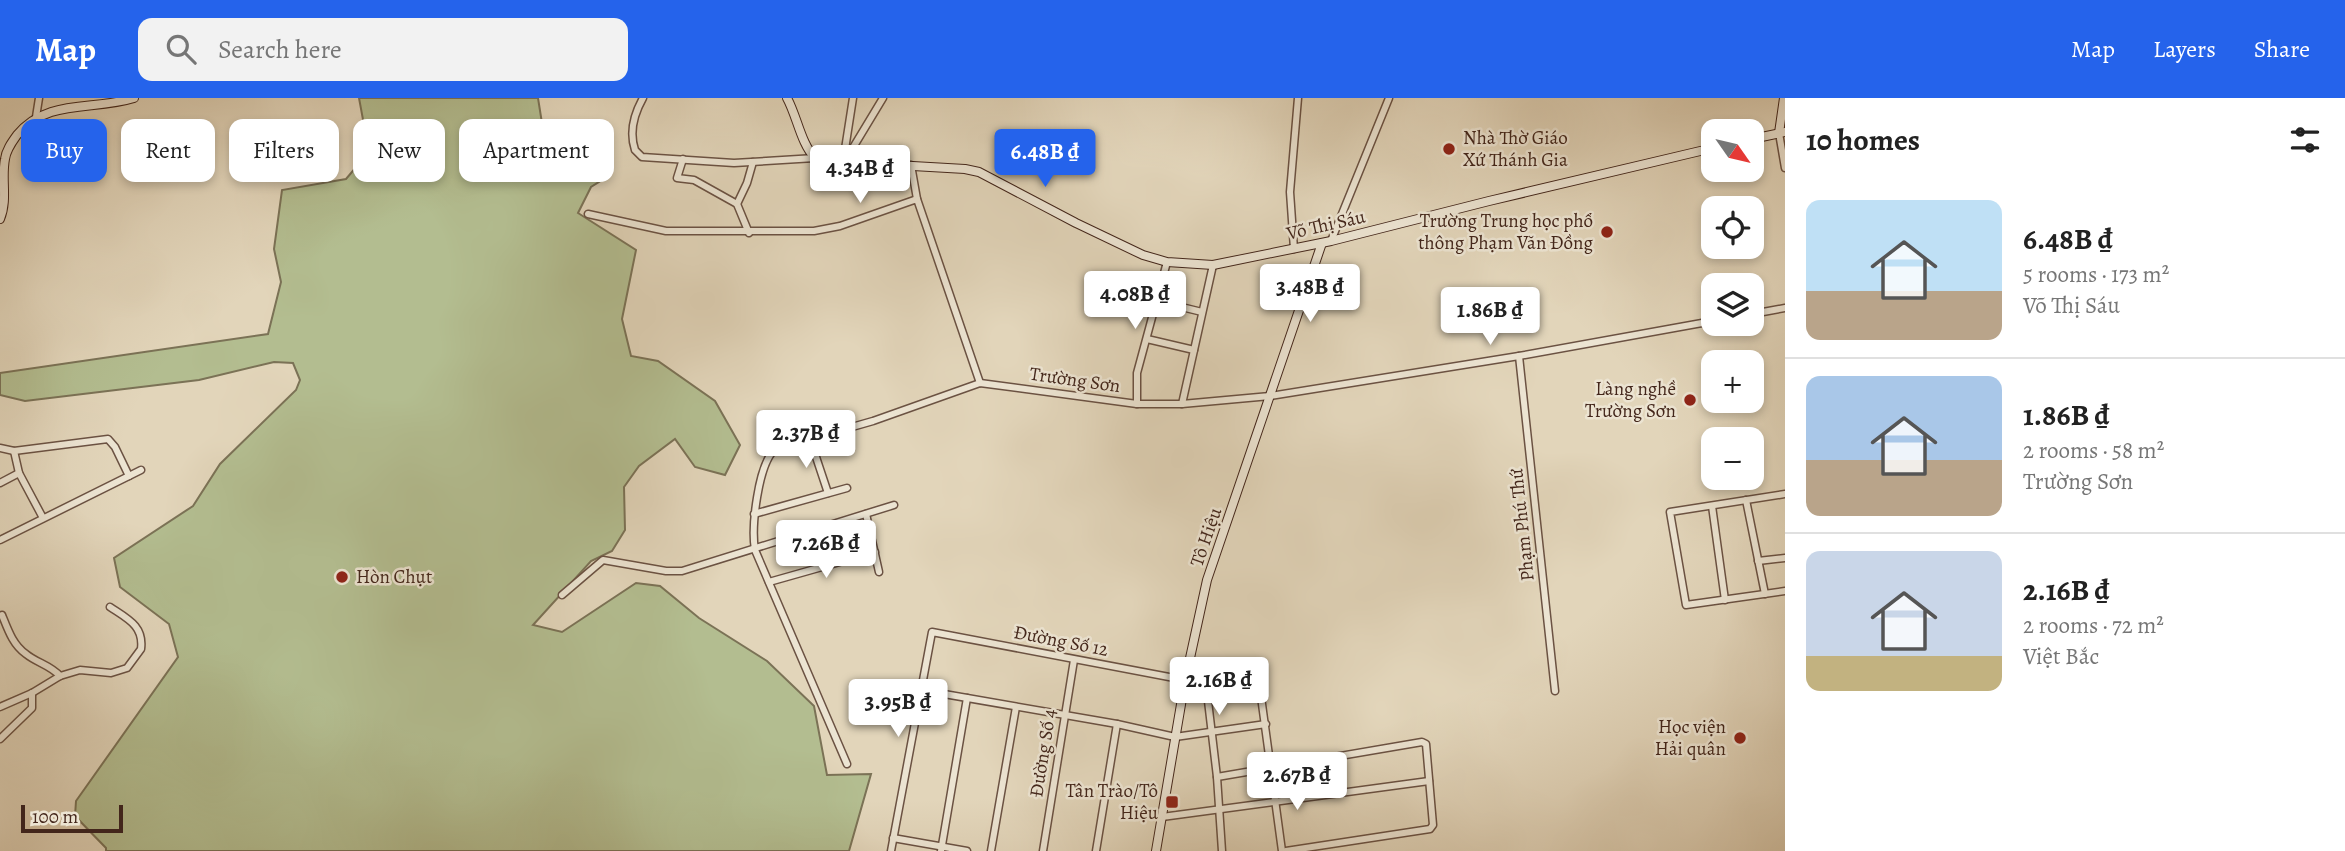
<!DOCTYPE html>
<html lang="en">
<head>
<meta charset="utf-8">
<style>
  body { margin:0; font-family:Alegreya,serif; background:#f2f2f2; color:#222; height:100vh; display:flex; flex-direction:column; font-size:26px; white-space:nowrap }
  * { box-sizing:border-box; margin:0 }
  p { font-size:23px; color:#767676 }
  .icon { flex:none; width:38px; height:38px; fill:none; stroke:currentColor; stroke-width:2; stroke-linecap:round; stroke-linejoin:round }
  .map { position:relative; flex:1; overflow:hidden }
  .drawer { display:flex; flex-direction:column; background:#fff; width:560px }
  .drawer>* { flex:none }
  .top-card { position:absolute; left:21px; top:21px; width:665px; height:63px; display:flex; gap:14px }
  .needle { width:46px; rotate:124deg }
  .controls { position:absolute; left:1701px; top:21px; display:grid; gap:14px }
  .controls a { display:grid; place-items:center; width:63px; height:63px; border-radius:14px; background:#fff; box-shadow:0 4px 10px #0003; font-size:35px }
  .scale { position:absolute; left:21px; bottom:18px; width:102px; box-sizing:border-box; padding-left:7px; border:4px solid #43261b; border-top:0; font-size:19px; line-height:24px; white-space:nowrap; color:#43261b; -webkit-text-stroke:5px #ece4d2; paint-order:stroke }
  .price { position:absolute; translate:-50% -60px; padding:0 16px; border-radius:7px; background:#fff; color:#222; font-size:23px; line-height:46px; filter:drop-shadow(0 2px 4px #0008) }
  .price::after { content:''; position:absolute; left:50%; top:42px; width:21px; height:16px; margin-left:-10px; background:inherit; clip-path:polygon(0 0,100% 0,50% 100%) }
  .price.on { background:#2563eb; color:#fff }
  ul { padding:0; list-style:none }
  li { display:flex; align-items:center; gap:21px; height:175px; padding:0 21px }
  li+li { border-top:2px solid #e0e0e0 }
  li span { display:grid; place-items:center; flex:none; width:196px; height:140px; border-radius:14px; color:#555 }
  li>.icon { margin-inline-start:auto }
  span .icon { width:84px; height:84px; fill:#fffc; stroke-width:1 }
  li b { font-size:30px }
  h2 { display:flex; justify-content:space-between; align-items:center; height:84px; padding:0 21px; font-size:30px }
  .chip { padding:0 24px; border-radius:14px; background:#fff; box-shadow:0 4px 10px #0003; font-size:24px; line-height:63px }
  .chip.on { background:#2563eb; color:#fff }
  header { display:flex; align-items:center; gap:42px; box-sizing:border-box; height:98px; padding:0 35px; background:#2563eb; color:#fff }
  header strong { font-size:33px }
  nav { display:flex; gap:38px; margin-inline-start:auto; font-size:24px }
  .search { width:490px; height:63px; background:#f2f2f2; display:flex; align-items:center; gap:18px; box-sizing:border-box; padding:0 24px; border-radius:14px; color:#767676; font-size:26px }
  main { display:flex; flex:1; min-height:0 }
  .map>svg:first-child { display:block }
</style>
</head>
<body>
<header>
<strong>Map</strong>
<div class="search"><svg class="icon" aria-label="search" viewBox="0 0 24 24"><circle cx="10" cy="10" r="6"/><path d="M15 15l6 6"/></svg>Search here</div>
<nav><a>Map</a><a>Layers</a><a>Share</a></nav>
</header>
<main>
<div class="map">
<svg width="1785" height="753" viewBox="0 0 1785 753">
  <rect width="100%" height="100%" fill="#e2d5ba"/>
  <filter id="stains"><feTurbulence type="fractalNoise" baseFrequency=".00286" numOctaves="4"/><feColorMatrix values="0 0 0 0 .2 0 0 0 0 .09 0 0 0 0 .02 0 0 0 .5 -.17"/></filter>
  <radialGradient id="worn" r=".72"><stop offset=".6" stop-color="#630" stop-opacity="0"/><stop offset="1" stop-color="#630" stop-opacity=".3"/></radialGradient>
  <polygon fill="#b3bd90" stroke="#7b7256" stroke-width="2" points="359,0 538,0 548,63 593,50 602,82 591,89 578,115 636,152 622,221 631,258 658,263 715,303 740,347 725,377 695,369 675,341 639,368 624,389 625,432 612,453 591,463 533,527 562,534 636,485 660,488 699,520 767,563 814,608 827,677 871,676 849,753 106,753 106,750 75,718 76,703 178,559 169,526 120,489 114,460 193,408 220,366 296,292 300,282 293,265 274,264 199,282 25,303 0,297 0,275 268,236 281,184 274,151 282,92 346,81 369,54"/>
  <g fill="none" stroke-linecap="round" stroke-linejoin="round">
    <defs>
      <g id="street">
        <path d="M643,0C634,16 629,34 635,52L642,59L734,65L815,60"/>
        <polyline points="36,19 39,0"/>
        <polyline points="1779,35 1785,70"/>
        <polyline points="683,61 677,80 694,82 737,106 749,135"/>
        <polyline points="843,64 853,0"/>
        <polyline points="852,65 854,48 883,0"/>
        <polyline points="911,67 917,101"/>
        <polyline points="737,106 747,85 753,64"/>
        <polyline points="588,116 666,133 814,133 840,128 917,101 980,285"/>
        <polyline points="1331,143 1389,0"/>
        <polyline points="1294,151 1290,94 1298,0"/>
        <polyline points="1157,203 1202,214"/>
        <polyline points="1752,216 1785,210"/>
        <polyline points="1147,241 1194,252"/>
        <polyline points="1519,258 1555,593"/>
        <polyline points="1137,306 1137,275 1167,164"/>
        <polyline points="1182,306 1213,167"/>
        <polyline points="810,341 828,395"/>
        <polyline points="0,350 14,353 108,341 115,349 129,378"/>
        <polyline points="14,353 19,375 43,420"/>
        <polyline points="0,385 19,375"/>
        <polyline points="1785,396 1670,414 1686,507 1785,493"/>
        <polyline points="1746,402 1765,496"/>
        <polyline points="1712,408 1725,502"/>
        <polyline points="754,416 847,390"/>
        <polyline points="866,416 879,474"/>
        <polyline points="0,442 141,372"/>
        <polyline points="1758,463 1785,460"/>
        <polyline points="769,484 875,454"/>
        <polyline points="562,497 603,462 666,473 682,473 894,407"/>
        <path d="M2,517C8,532 13,547 26,556C37,565 50,567 60,578"/>
        <polyline points="1206,586 1217,679 1222,753"/>
        <polyline points="921,592 1117,626 1175,639 1266,626"/>
        <path d="M0,609L32,595L60,578L80,572L111,575L127,570L141,551C144,528 128,521 110,509"/>
        <polyline points="0,641 32,610 32,595"/>
        <path d="M847,666L755,452C751,429 758,367 775,351L873,323L980,285L1137,306H1182L1270,298L1519,258L1713,223"/>
        <polyline points="1217,679 1422,644 1426,646 1433,727 1430,731 1286,753"/>
        <polyline points="1162,719 1429,683"/>
        <polyline points="893,740 967,753"/>
        <polyline points="891,753 932,534 1206,586 1255,583 1259,584 1282,753"/>
        <polyline points="941,753 967,600"/>
        <polyline points="991,753 1016,609"/>
        <polyline points="1043,753 1074,562"/>
        <polyline points="1096,753 1117,626"/>
      </g>
      <g id="secondary">
        <path d="M787,0C797,18 801,46 815,60L843,64L965,71L979,74L1076,125L1143,157L1167,164L1213,167L1331,143L1489,103L1713,50"/>
        <polyline points="1779,35 1784,0"/>
        <polyline points="1752,41 1785,34"/>
        <path d="M0,121C8,102 1,81 5,61C6,52 12,44 17,37C47,0 93,13 134,0"/>
        <polyline points="1156,753 1185,583 1207,482 1322,145"/>
      </g>
    </defs>
    <use href="#street" stroke="#6b5243" stroke-width="9"/>
    <use href="#secondary" stroke="#43261b" stroke-width="10"/>
    <use href="#street" stroke="#ece4d2" stroke-width="6"/>
    <use href="#secondary" stroke="#ece4d2" stroke-width="8"/>
  </g>
  <g fill="#8f2418" stroke="#ece4d2" stroke-width="2.5">
    <circle cx="1449" cy="51" r="7"/>
    <circle cx="1607" cy="134" r="7"/>
    <circle cx="1690" cy="302" r="7"/>
    <circle cx="342" cy="479" r="7"/>
    <circle cx="1740" cy="640" r="7"/>
    <rect x="1165" y="697" width="14" height="14" rx="3.5"/>
  </g>
  <g text-anchor="middle" dominant-baseline="central" stroke-width="5" stroke-linejoin="round" paint-order="stroke">
    <g font-size="19" fill="#43261b" stroke="#ece4d2" text-anchor="end">
      <text x="1463" y="40" text-anchor="start">Nhà Thờ Giáo<tspan x="1463" dy="22">Xứ Thánh Gia</tspan></text>
      <text x="1593" y="123">Trường Trung học phổ<tspan x="1593" dy="22">thông Phạm Văn Đồng</tspan></text>
      <text x="1676" y="291">Làng nghề<tspan x="1676" dy="22">Trường Sơn</tspan></text>
      <text x="356" y="479" text-anchor="start">Hòn Chụt</text>
      <text x="1726" y="629">Học viện<tspan x="1726" dy="22">Hải quân</tspan></text>
      <text x="1158" y="693">Tân Trào/Tô<tspan x="1158" dy="22">Hiệu</tspan></text>
    </g>
    <g font-size="19" fill="#43261b" stroke="#ece4d2">
      <text transform="translate(1326 127) rotate(-13)">Võ Thị Sáu</text>
      <text transform="translate(1075 282) rotate(8)">Trường Sơn</text>
      <text transform="translate(1522 427) rotate(-96)">Phạm Phú Thứ</text>
      <text transform="translate(1206 439) rotate(-71)">Tô Hiệu</text>
      <text transform="translate(1061 543) rotate(11)">Đường Số 12</text>
      <text transform="translate(1043 655) rotate(-81)">Đường Số 4</text>
    </g>
  </g>
  <rect width="100%" height="100%" filter="url(#stains)"/>
  <rect width="100%" height="100%" fill="url(#worn)"/>
</svg>
<div class="controls">
<a><svg class="needle" viewBox="-14 -14 28 28"><path d="M0-13l5 13h-10z" fill="#e53935"/><path d="M0 13l5-13h-10z" fill="#767676"/></svg></a>
<a><svg class="icon" aria-label="locate" viewBox="0 0 24 24"><circle cx="12" cy="12" r="6"/><path d="M12 2v4M12 18v4M2 12h4M18 12h4"/></svg></a>
<a><svg class="icon" aria-label="layers" viewBox="0 0 24 24"><path d="M12 4l9 5-9 5-9-5zM3 14l9 5 9-5"/></svg></a>
<a>+</a>
<a>−</a>
</div>
<div class="scale">100 m</div>
<b class="price on" style="left:1045px;top:91px">6.48B ₫</b>
<b class="price" style="left:860px;top:107px">4.34B ₫</b>
<b class="price" style="left:1310px;top:226px">3.48B ₫</b>
<b class="price" style="left:1135px;top:233px">4.08B ₫</b>
<b class="price" style="left:1490px;top:249px">1.86B ₫</b>
<b class="price" style="left:806px;top:372px">2.37B ₫</b>
<b class="price" style="left:826px;top:482px">7.26B ₫</b>
<b class="price" style="left:1219px;top:619px">2.16B ₫</b>
<b class="price" style="left:898px;top:641px">3.95B ₫</b>
<b class="price" style="left:1297px;top:714px">2.67B ₫</b>
<div class="top-card">
<a class="chip on">Buy</a>
<a class="chip">Rent</a>
<a class="chip">Filters</a>
<a class="chip">New</a>
<a class="chip">Apartment</a>
</div>
</div>
<section class="drawer">
<h2>10 homes<svg class="icon" aria-label="filters" viewBox="0 0 24 24"><path d="M4 7h16M4 17h16"/><circle cx="9" cy="7" r="2"/><circle cx="15" cy="17" r="2"/></svg></h2>
<ul>
<li><span style="background:linear-gradient(#bfe0f5 65%,#b9a48a 0)"><svg class="icon" aria-label="home" viewBox="0 0 24 24"><path d="M3 11l9-7 9 7M6 9v11h12V9"/></svg></span><div><b>6.48B ₫</b><p>5 rooms · 173 m²</p><p>Võ Thị Sáu</p></div></li>
<li><span style="background:linear-gradient(#a9c7e8 60%,#b9a48a 0)"><svg class="icon" aria-label="home" viewBox="0 0 24 24"><path d="M3 11l9-7 9 7M6 9v11h12V9"/></svg></span><div><b>1.86B ₫</b><p>2 rooms · 58 m²</p><p>Trường Sơn</p></div></li>
<li><span style="background:linear-gradient(#c9d6e8 75%,#c2b280 0)"><svg class="icon" aria-label="home" viewBox="0 0 24 24"><path d="M3 11l9-7 9 7M6 9v11h12V9"/></svg></span><div><b>2.16B ₫</b><p>2 rooms · 72 m²</p><p>Việt Bắc</p></div></li>
</ul>
</section>
</main>
</body>
</html>
